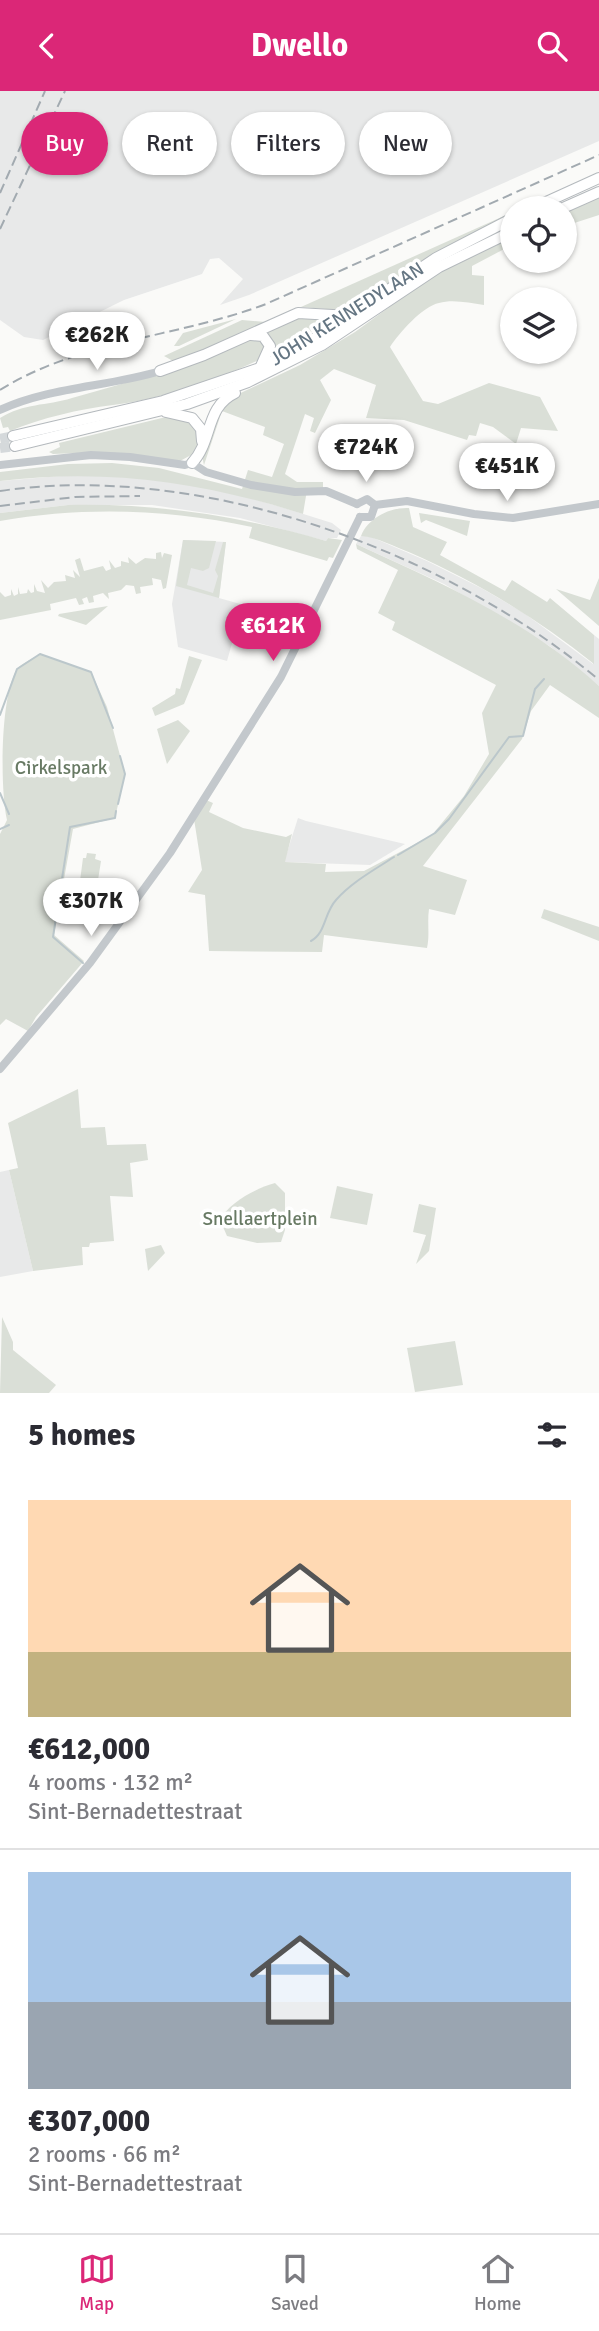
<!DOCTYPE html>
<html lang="en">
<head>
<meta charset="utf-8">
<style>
  body { margin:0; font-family:Signika,sans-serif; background:#f7f7f7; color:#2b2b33; height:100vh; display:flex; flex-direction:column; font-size:26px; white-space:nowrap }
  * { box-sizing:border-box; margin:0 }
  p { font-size:23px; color:#7c7c81 }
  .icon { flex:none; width:38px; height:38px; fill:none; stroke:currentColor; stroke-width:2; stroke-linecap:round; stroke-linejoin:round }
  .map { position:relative; height:1302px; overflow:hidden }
  .sheet { display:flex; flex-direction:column; background:#fff; flex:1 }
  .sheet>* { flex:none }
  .top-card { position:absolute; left:21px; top:21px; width:558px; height:63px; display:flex; gap:14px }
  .fabs { position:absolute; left:500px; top:105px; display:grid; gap:14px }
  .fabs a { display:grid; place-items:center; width:77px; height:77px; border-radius:50%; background:#fff; box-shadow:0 2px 5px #0004; font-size:35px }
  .price { position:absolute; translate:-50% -60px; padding:0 16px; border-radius:24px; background:#fff; color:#222; font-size:23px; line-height:46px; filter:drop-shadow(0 2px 4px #0008) }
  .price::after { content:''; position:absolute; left:50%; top:42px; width:21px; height:16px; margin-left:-10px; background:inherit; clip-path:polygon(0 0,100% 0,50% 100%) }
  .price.current { background:#db2777; color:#fff }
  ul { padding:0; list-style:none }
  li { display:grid; align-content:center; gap:14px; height:371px; padding:0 28px }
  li+li { border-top:2px solid #e1e1e2 }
  li span { display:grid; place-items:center; height:217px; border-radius:0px; color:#555 }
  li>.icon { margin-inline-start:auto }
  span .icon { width:126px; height:126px; fill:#fffc; stroke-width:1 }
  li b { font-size:30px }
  h2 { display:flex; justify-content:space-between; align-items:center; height:84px; padding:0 28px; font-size:30px }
  .tag { padding:0 24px; border-radius:32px; background:#fff; box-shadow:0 2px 5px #0004; font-size:24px; line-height:63px }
  .tag.current { background:#db2777; color:#fff }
  header { display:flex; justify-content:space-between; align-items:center; height:91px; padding:0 28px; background:#db2777; color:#fff; font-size:32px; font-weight:700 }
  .menu { display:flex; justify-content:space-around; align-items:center; height:98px; border-top:2px solid #e1e1e2; background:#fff; font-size:19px; color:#7c7c81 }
  .menu a { display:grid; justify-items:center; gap:4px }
  .menu .current { color:#db2777 }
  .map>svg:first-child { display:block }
</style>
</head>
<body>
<header><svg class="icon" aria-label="back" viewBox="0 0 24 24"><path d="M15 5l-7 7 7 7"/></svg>Dwello<svg class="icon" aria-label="search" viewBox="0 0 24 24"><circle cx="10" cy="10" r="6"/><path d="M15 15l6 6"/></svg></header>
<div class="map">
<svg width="599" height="1302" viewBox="0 0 599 1302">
  <rect width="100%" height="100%" fill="#fafaf8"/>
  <g fill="#e8e9e9">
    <polygon points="0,0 599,0 599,50 249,204 220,214 243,188 219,167 210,168 202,183 124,209 43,249 24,246 0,229"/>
    <polygon points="85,383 163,388 210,396 278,415 332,432 341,439 337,447 328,447 326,450 240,427 152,414 68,414 0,422 0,390"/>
    <polygon points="361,445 369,445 427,470 483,498 524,522 593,573 594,544 599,548 599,595 551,556 444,493 356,453"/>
    <polygon points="183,449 226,451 219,507 303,531 292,553 236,538 227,570 178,556 172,513"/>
    <polygon points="298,727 306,730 405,753 370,774 284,771"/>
    <polygon points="9,1079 33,1180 0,1186 0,1081"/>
  </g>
  <g fill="#dadfd7">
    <polygon points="599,106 599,124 565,135 565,121"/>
    <polygon points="513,121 355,213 339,219 301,216"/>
    <path d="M509,146H513V156H508L472,175V184L484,185V214C469,212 453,208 439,212C423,215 399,242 390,256L423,310L438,313L489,292L540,306L558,340L521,337L516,353L493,336L480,332L476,345L469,344L467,349L404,329L366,327L376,294L334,278L320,289L331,309L315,342L310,340L314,327L305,323L285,383L297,391H323V398L307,399L303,423C202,391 106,377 0,390V381L68,373L112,372L159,377L242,398L248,379L272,386L284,353L263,344L265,336L222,320L204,374C198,354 215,320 230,307L300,274L355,241L436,182Z"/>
    <polygon points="299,227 333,228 298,249 298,254 271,267 273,256 263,242"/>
    <polygon points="236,228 179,255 174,255 183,242"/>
    <polygon points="242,229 266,231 217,255 173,270 164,265"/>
    <path d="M252,248L261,249L266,255L261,268C216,289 163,308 113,314C79,318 42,327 10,340L8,336L3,337L0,327C24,312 46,315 72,307C134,290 193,272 252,248Z"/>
    <polygon points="183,325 197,337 198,354 193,363 180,370 102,361 53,363 49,361 60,356 59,352 166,326"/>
    <path d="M68,414C158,412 240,425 326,450L328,447L342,449L333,467L329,466L327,470L249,447L252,436C169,418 84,415 0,430V422Z"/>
    <path d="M409,417L413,436L447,451L440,464L505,500L512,489L547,511L550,507L594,544V573C538,528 477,491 411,462C395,456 377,446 361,445C368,427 390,416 409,417Z"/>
    <polygon points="419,422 470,430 467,445 426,429 421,432"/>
    <polygon points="183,449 216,450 209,477 203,480 191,477 187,494 213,502 218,485 215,479 223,451 226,451 219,507 176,495"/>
    <path d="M356,453C442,492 529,531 599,595V627L550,594L531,620L522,648L423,775L467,789L455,824L429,818C427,832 430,843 427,857L324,844L322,861L209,860L205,804L188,801L202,779L194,728L206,709L213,712L209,721L243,737L286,746L292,743L285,771L326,773L325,781L364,780L432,744L464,705L489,663L482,622L496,594L392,539L395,531L378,522L398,479L357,458Z"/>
    <polygon points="161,461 162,467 164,462 172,464 166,497 163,498 161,489 152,487 153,494 140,496 141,502 136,503 134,495 126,494 121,499 108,502 109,508 103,502 93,505 94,511 89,512 87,506 82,508 84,513 79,514 76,507 50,513 51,519 0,529 0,501 5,506 11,504 11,498 14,505 18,503 18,496 20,503 27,502 28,498 31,502 34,501 34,493 37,500 45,502 41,489 48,497 54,491 66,490 65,484 75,487 73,479 80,486 75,469 80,467 84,480 103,475 106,480 111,478 109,469 115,477 121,475 121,470 129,472 128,466 136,473 145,467 156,468 156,462"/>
    <polygon points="599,487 599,535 556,498 590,509"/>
    <polygon points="108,515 86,534 58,525 59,523"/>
    <path d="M40,563L91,581L107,616L125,683L115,727L73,738L54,844L84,870L36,926L28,940L6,928L0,934V743L7,729C0,698 0,605 17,578C22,572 34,567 40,563Z"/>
    <polygon points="189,565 202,569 184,613 155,625 152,617 175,603 176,597 180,598"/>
    <polygon points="178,629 190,640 167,673 157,638"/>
    <polygon points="87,762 96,763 95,768 101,770 95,808 78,805 83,767 86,767"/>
    <polygon points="544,818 599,836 599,850 541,827"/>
    <polygon points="78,998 81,1037 105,1036 107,1054 146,1053 148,1069 130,1072 133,1106 110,1105 114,1150 90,1152 89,1156 82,1156 83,1174 33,1180 9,1079 18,1077 8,1032"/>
    <path d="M275,1092L285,1102V1139L281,1151L257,1152L227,1145L220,1129C229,1111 257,1097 275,1092Z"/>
    <polygon points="337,1095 373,1103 367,1134 330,1127"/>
    <polygon points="419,1113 436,1117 429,1160 416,1173 426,1144 413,1141"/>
    <polygon points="161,1154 165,1162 148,1180 145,1158"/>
    <polygon points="2,1226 13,1251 13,1259 56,1294 49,1302 0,1302"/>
    <polygon points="455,1250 463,1294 415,1301 407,1257"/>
  </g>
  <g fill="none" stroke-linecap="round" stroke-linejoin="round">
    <g stroke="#bbc7cb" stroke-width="2">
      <polyline points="0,624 17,578 40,563 91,581 113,637"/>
      <polyline points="0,702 9,723"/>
      <polyline points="118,713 125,683 120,665"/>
      <polyline points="0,738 9,734"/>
      <polyline points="398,764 435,742 449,728 509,646 523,645 535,598 544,588"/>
      <path d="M311,850C326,842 324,822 336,809C352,791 374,779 394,766"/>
      <polyline points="83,872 53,846 70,736 115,727 116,720"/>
    </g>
    <g stroke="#d5d9db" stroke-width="10" stroke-dasharray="10 5" stroke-linecap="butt">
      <polyline points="0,348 13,345"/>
      <polyline points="0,357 15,355"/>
    </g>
    <defs>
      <g id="highway">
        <polyline points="533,117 599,87"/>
        <polyline points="563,117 599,101"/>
        <polyline points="251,244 263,245 270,255 261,275"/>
        <polyline points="160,280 204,264 298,222 350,225"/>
        <polyline points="166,321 192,327 201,338 202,350"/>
        <polyline points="13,345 163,310 260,277 321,244 436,167 513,127"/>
        <polyline points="15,355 187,313 248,291 322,254 439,176 513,140"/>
        <path d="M192,372C213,350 205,316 235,302"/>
      </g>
    </defs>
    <use href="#highway" stroke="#b4b9bd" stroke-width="12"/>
    <g stroke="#c3c8cc" stroke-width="8">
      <path d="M0,319C49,296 108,296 160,280"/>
      <polyline points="0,374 91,364 130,366 185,374 192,372 206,381 251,394 295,401 326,400 357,413"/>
      <polyline points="357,413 367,408 375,414"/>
      <polyline points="375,414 407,410 474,423 513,427 599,413"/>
      <polyline points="360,426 371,426 375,414"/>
      <polyline points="0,978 90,872 170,762 281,586 360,426"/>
    </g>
    <use href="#highway" stroke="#fff" stroke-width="10"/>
    <g stroke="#a2aab0" stroke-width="2" stroke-dasharray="10 5" stroke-linecap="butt">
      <polyline points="0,102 45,0"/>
      <polyline points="0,138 65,0"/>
      <path d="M0,299C80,249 179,246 266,213L599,64"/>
      <path d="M0,400C201,370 446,460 599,589"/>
      <polyline points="0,415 75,406 140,405"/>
    </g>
  </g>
  <g text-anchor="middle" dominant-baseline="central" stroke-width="7" stroke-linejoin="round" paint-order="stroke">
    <g font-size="19" fill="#657683" stroke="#fff">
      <text transform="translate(347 223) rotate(-32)">JOHN KENNEDYLAAN</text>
    </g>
    <g font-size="19" fill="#687a64" stroke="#fff">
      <text x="61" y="677">Cirkelspark</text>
      <text x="260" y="1128">Snellaertplein</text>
    </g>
  </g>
</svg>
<div class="fabs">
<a><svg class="icon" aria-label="locate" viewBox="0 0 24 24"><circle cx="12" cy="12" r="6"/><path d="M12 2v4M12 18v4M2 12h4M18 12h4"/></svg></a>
<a><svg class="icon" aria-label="layers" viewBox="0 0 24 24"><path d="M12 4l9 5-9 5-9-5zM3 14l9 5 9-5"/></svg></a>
</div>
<b class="price" style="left:97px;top:281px">€262K</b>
<b class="price" style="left:366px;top:393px">€724K</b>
<b class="price" style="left:507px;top:412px">€451K</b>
<b class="price current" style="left:273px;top:572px">€612K</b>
<b class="price" style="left:91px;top:847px">€307K</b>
<div class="top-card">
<a class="tag current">Buy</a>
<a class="tag">Rent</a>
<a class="tag">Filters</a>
<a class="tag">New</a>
</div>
</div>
<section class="sheet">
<h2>5 homes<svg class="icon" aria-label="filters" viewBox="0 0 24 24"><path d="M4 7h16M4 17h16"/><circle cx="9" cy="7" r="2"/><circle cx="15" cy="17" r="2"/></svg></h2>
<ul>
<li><span style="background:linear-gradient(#ffd9b3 70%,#c2b280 0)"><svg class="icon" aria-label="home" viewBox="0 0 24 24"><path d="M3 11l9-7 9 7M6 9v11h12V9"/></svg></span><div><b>€612,000</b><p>4 rooms · 132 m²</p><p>Sint-Bernadettestraat</p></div></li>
<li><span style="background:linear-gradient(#a9c7e8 60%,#9aa5b1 0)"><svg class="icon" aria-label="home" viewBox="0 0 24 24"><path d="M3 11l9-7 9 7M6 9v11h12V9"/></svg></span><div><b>€307,000</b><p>2 rooms · 66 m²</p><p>Sint-Bernadettestraat</p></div></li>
</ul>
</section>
<nav class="menu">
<a class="current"><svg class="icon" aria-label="map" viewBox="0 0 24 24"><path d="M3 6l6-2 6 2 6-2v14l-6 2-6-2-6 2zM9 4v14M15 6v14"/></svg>Map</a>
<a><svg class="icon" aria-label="saved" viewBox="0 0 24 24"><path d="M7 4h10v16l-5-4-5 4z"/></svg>Saved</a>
<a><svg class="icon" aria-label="home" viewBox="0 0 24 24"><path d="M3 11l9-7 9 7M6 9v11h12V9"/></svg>Home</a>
</nav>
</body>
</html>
